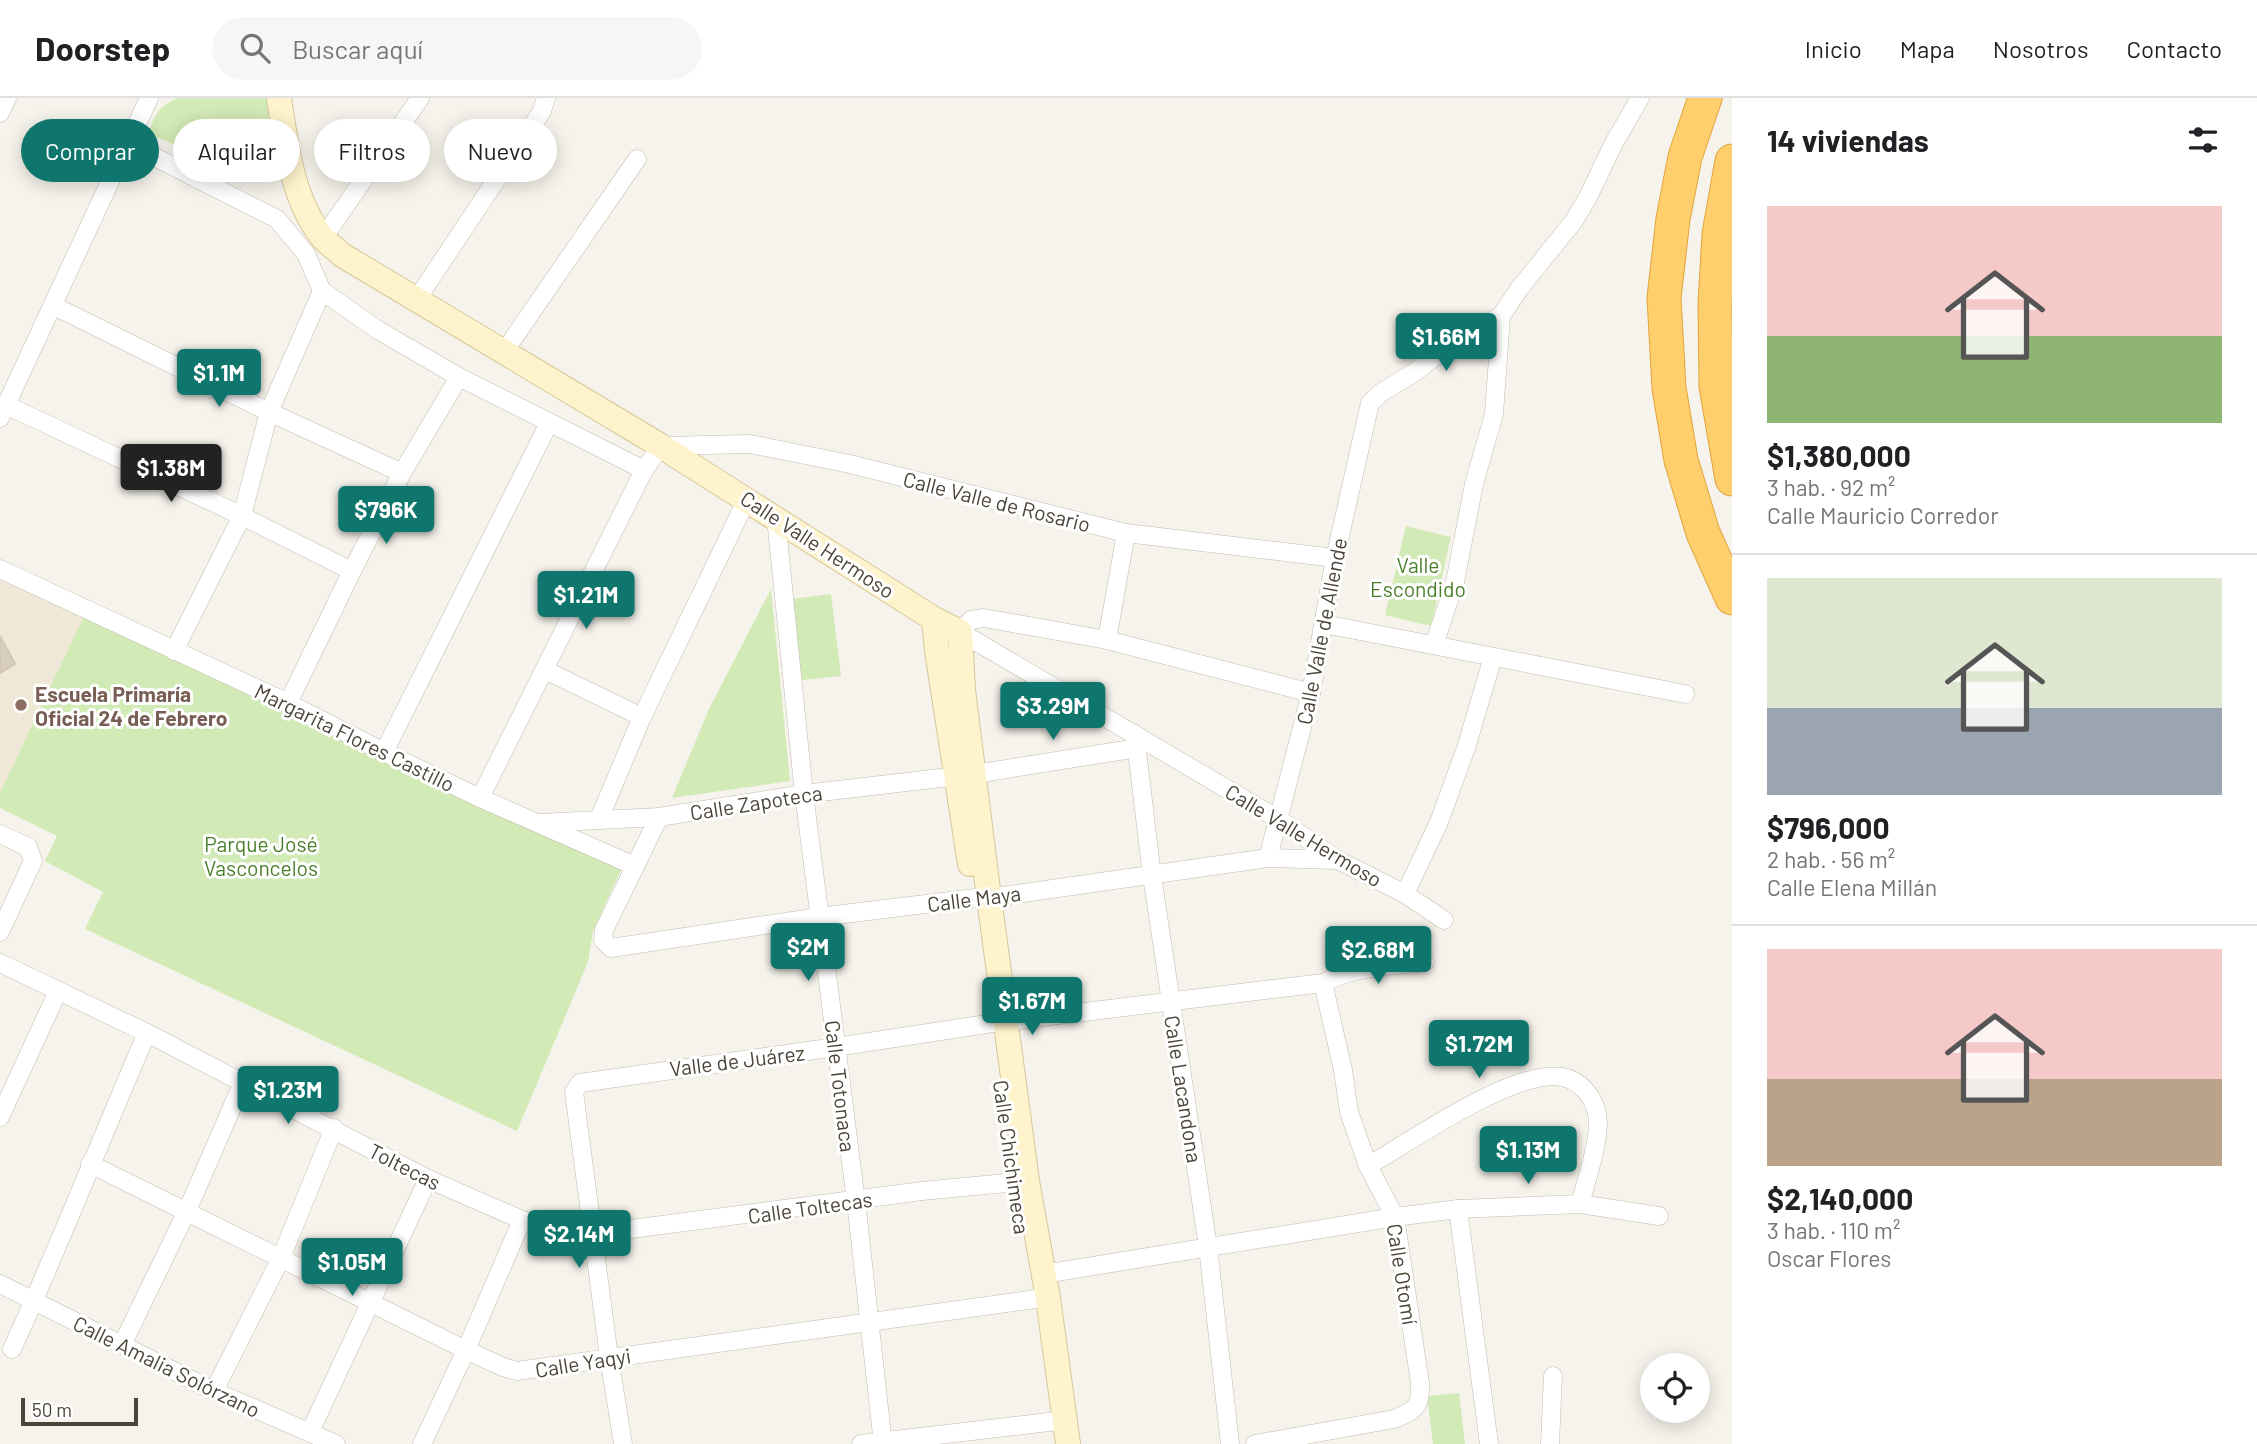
<!DOCTYPE html>
<html lang="es">
<head>
<meta charset="utf-8">
<style>
  body { margin:0; font-family:Barlow,sans-serif; background:#f6f6f6; color:#202124; height:100vh; display:flex; flex-direction:column; font-size:26px; white-space:nowrap }
  * { box-sizing:border-box; margin:0 }
  p { font-size:23px; color:#757577 }
  .icon { flex:none; width:38px; height:38px; fill:none; stroke:currentColor; stroke-width:2; stroke-linecap:round; stroke-linejoin:round }
  .map { position:relative; flex:1; overflow:hidden }
  .sheet { display:flex; flex-direction:column; background:#fff; width:525px }
  .sheet>* { flex:none }
  .top-card { position:absolute; left:21px; top:21px; width:665px; height:63px; display:flex; gap:14px }
  .controls { position:absolute; left:1640px; top:1255px; display:grid; gap:14px }
  .controls a { display:grid; place-items:center; width:70px; height:70px; border-radius:50%; background:#fff; box-shadow:0 4px 18px #0003; font-size:35px }
  .scale { position:absolute; left:21px; bottom:18px; width:117px; box-sizing:border-box; padding-left:7px; border:4px solid #4b4439; border-top:0; font-size:19px; line-height:24px; white-space:nowrap; color:#4b4439; -webkit-text-stroke:5px #fff; paint-order:stroke }
  .price { position:absolute; translate:-50% -60px; padding:0 16px; border-radius:7px; background:#0f766e; color:#fff; font-size:23px; line-height:46px; filter:drop-shadow(0 2px 4px #0008) }
  .price::after { content:''; position:absolute; left:50%; top:42px; width:21px; height:16px; margin-left:-10px; background:inherit; clip-path:polygon(0 0,100% 0,50% 100%) }
  .price.active { background:#222; color:#fff }
  ul { padding:0; list-style:none }
  li { display:grid; align-content:center; gap:14px; height:371px; padding:0 35px }
  li+li { border-top:2px solid #e0e0e0 }
  li span { display:grid; place-items:center; height:217px; border-radius:0px; color:#555 }
  li>.icon { margin-inline-start:auto }
  span .icon { width:126px; height:126px; fill:#fffc; stroke-width:1 }
  li b { font-size:30px }
  h2 { display:flex; justify-content:space-between; align-items:center; height:84px; padding:0 35px; font-size:30px }
  .pill { padding:0 24px; border-radius:32px; background:#fff; box-shadow:0 4px 18px #0003; font-size:24px; line-height:63px }
  .pill.active { background:#0f766e; color:#fff }
  header { display:flex; align-items:center; gap:42px; box-sizing:border-box; height:98px; padding:0 35px; background:#fff; border-bottom:2px solid #e0e0e0 }
  header strong { font-size:33px }
  nav { display:flex; gap:38px; margin-inline-start:auto; font-size:24px }
  .search { width:490px; height:63px; background:#f6f6f6; display:flex; align-items:center; gap:18px; box-sizing:border-box; padding:0 24px; border-radius:38px; color:#757577; font-size:26px }
  main { display:flex; flex:1; min-height:0 }
  .map>svg:first-child { display:block }
</style>
</head>
<body>
<header>
<strong>Doorstep</strong>
<div class="search"><svg class="icon" aria-label="search" viewBox="0 0 24 24"><circle cx="10" cy="10" r="6"/><path d="M15 15l6 6"/></svg>Buscar aquí</div>
<nav><a>Inicio</a><a>Mapa</a><a>Nosotros</a><a>Contacto</a></nav>
</header>
<main>
<div class="map">
<svg width="1732" height="1346" viewBox="0 0 1732 1346">
  <rect width="100%" height="100%" fill="#f6f3ec"/>
  <polygon fill="#efe8d6" points="0,478 84,518 0,695"/>
  <g fill="#d2eab5">
    <path d="M177,0H274L283,68L246,76L149,36C154,16 158,10 177,0Z"/>
    <polygon points="1406,428 1451,439 1431,528 1385,517"/>
    <polygon points="771,491 790,683 672,700 709,611"/>
    <polygon points="831,496 841,578 802,582 792,501"/>
    <polygon points="84,518 622,770 593,833 588,864 517,1033 85,831 103,794 45,763 57,738 0,710 0,695"/>
    <polygon points="1459,1295 1465,1346 1433,1346 1427,1298"/>
  </g>
  <polygon fill="#d8cfc1" stroke="#d3c7b4" stroke-width="2" points="0,538 15,566 0,575"/>
  <g fill="none" stroke-linecap="round" stroke-linejoin="round">
    <defs>
      <g id="street">
        <polyline points="0,15 7,0"/>
        <polyline points="127,45 277,121 306,156 322,193 378,232 459,279 644,372"/>
        <polyline points="323,140 420,0"/>
        <polyline points="417,201 542,13 546,0"/>
        <polyline points="54,208 269,314 402,375"/>
        <polyline points="504,254 637,61"/>
        <polyline points="6,307 242,418 352,473"/>
        <polyline points="0,320 149,0"/>
        <polyline points="776,420 804,696 856,1103 883,1346"/>
        <polyline points="0,471 288,605 384,654 480,700 635,768"/>
        <polyline points="1324,526 1685,596"/>
        <polyline points="1107,542 1126,435"/>
        <polyline points="1434,547 1455,484 1474,386 1494,316 1501,218 1519,191 1573,124 1587,101 1614,45 1640,0"/>
        <polyline points="174,553 242,418 269,314 322,193"/>
        <polyline points="545,572 642,619"/>
        <polyline points="1311,595 1107,542 984,520 971,522 960,534 1278,721 1338,762 1405,796 1444,822"/>
        <polyline points="288,605 352,473 402,375 459,279"/>
        <polyline points="1135,636 1152,778 1208,1149 1230,1346"/>
        <polyline points="384,654 549,325"/>
        <polyline points="480,700 644,372 661,348 750,346 850,366 1126,435 1335,460"/>
        <polyline points="659,719 604,832 603,842 611,850 819,819 975,800 989,800 1268,760 1338,762"/>
        <polyline points="599,721 642,619 747,401"/>
        <polyline points="540,725 659,719 804,696 975,676 1138,650"/>
        <polyline points="0,736 28,749 33,763 0,834"/>
        <polyline points="1268,760 1311,595 1335,460 1370,305 1382,294 1415,274 1457,242 1501,218"/>
        <polyline points="1405,796 1439,724 1466,650 1493,559"/>
        <polyline points="0,865 147,935 428,1081 522,1122 550,1130 593,1136 922,1093 1027,1083"/>
        <polyline points="0,1019 58,893"/>
        <polyline points="90,1066 466,1252 503,1269 517,1273 1036,1201"/>
        <path d="M1368,1068C1411,1043 1513,971 1562,979C1580,982 1594,999 1597,1016C1602,1037 1586,1083 1580,1106"/>
        <polyline points="1458,1111 1489,1346"/>
        <polyline points="1044,1176 1395,1119 1458,1111 1580,1106 1659,1118"/>
        <polyline points="0,1186 214,1293 336,1346"/>
        <polyline points="122,1247 187,1113 243,984"/>
        <path d="M12,1251C60,1147 101,1040 147,935"/>
        <polyline points="214,1293 281,1160 334,1030"/>
        <polyline points="310,1334 428,1081"/>
        <polyline points="422,1346 466,1252 522,1122"/>
        <path d="M623,1346L609,1259L574,994L580,985L836,949L993,925L1323,885C1355,868 1390,868 1425,864"/>
        <polyline points="861,1346 1066,1322"/>
        <path d="M1255,1346L1394,1321C1415,1312 1421,1310 1420,1285L1395,1119L1368,1068L1349,1014L1343,972L1323,885"/>
        <polyline points="1550,1346 1553,1278"/>
      </g>
      <g id="secondary">
        <path d="M279,0C286,47 292,100 322,139C328,146 336,151 342,157L661,348L934,521L960,534L963,592L989,800L1027,1083L1048,1200L1068,1346"/>
        <polyline points="934,521 937,553 970,766"/>
      </g>
      <g id="highway">
        <polyline points="1705,0 1685,59 1673,121 1664,200 1669,290 1681,362 1703,435 1732,500"/>
        <polyline points="1732,63 1719,136 1715,206 1716,288 1732,381"/>
      </g>
    </defs>
    <use href="#street" stroke="#c2bbae" stroke-width="19"/>
    <use href="#secondary" stroke="#d6c79b" stroke-width="26"/>
    <use href="#highway" stroke="#e0a43c" stroke-width="35"/>
    <use href="#street" stroke="#fff" stroke-width="18"/>
    <use href="#secondary" stroke="#fff3cd" stroke-width="24"/>
    <use href="#highway" stroke="#ffcf6e" stroke-width="33"/>
  </g>
  <circle fill="#8d6e63" stroke="#fff" stroke-width="2.5" cx="21" cy="607" r="7"/>
  <g text-anchor="middle" dominant-baseline="central" stroke-width="6" stroke-linejoin="round" paint-order="stroke">
    <g font-size="21" fill="#4b4439" stroke="#fff">
      <text transform="translate(997 403) rotate(14)">Calle Valle de Rosario</text>
      <text transform="translate(818 446) rotate(33)">Calle Valle Hermoso</text>
      <text transform="translate(1321 533) rotate(-79)">Calle Valle de Allende</text>
      <text transform="translate(355 639) rotate(26)">Margarita Flores Castillo</text>
      <text transform="translate(756 704) rotate(-9)">Calle Zapoteca</text>
      <text transform="translate(1304 737) rotate(31)">Calle Valle Hermoso</text>
      <text transform="translate(974 800) rotate(-7)">Calle Maya</text>
      <text transform="translate(737 962) rotate(-7)">Valle de Juárez</text>
      <text transform="translate(841 988) rotate(83)">Calle Totonaca</text>
      <text transform="translate(1184 991) rotate(81)">Calle Lacandona</text>
      <text transform="translate(1012 1059) rotate(82)">Calle Chichimeca</text>
      <text transform="translate(405 1068) rotate(27)">Toltecas</text>
      <text transform="translate(810 1109) rotate(-8)">Calle Toltecas</text>
      <text transform="translate(1403 1176) rotate(81)">Calle Otomí</text>
      <text transform="translate(583 1264) rotate(-9)">Calle Yaqyi</text>
      <text transform="translate(167 1268) rotate(26)">Calle Amalia Solórzano</text>
    </g>
    <g font-size="21" fill="#4a7f2a" stroke="#fff">
      <text x="1418" y="466">Valle<tspan x="1418" dy="24">Escondido</tspan></text>
      <text x="261" y="745">Parque José<tspan x="261" dy="24">Vasconcelos</tspan></text>
    </g>
    <g font-size="21" font-weight="bold" fill="#785e54" stroke="#fff" text-anchor="start">
      <text x="35" y="595">Escuela Primaría<tspan x="35" dy="24">Oficial 24 de Febrero</tspan></text>
    </g>
  </g>
</svg>
<div class="controls">
<a><svg class="icon" aria-label="locate" viewBox="0 0 24 24"><circle cx="12" cy="12" r="6"/><path d="M12 2v4M12 18v4M2 12h4M18 12h4"/></svg></a>
</div>
<div class="scale">50 m</div>
<b class="price" style="left:1446px;top:275px">$1.66M</b>
<b class="price" style="left:219px;top:311px">$1.1M</b>
<b class="price active" style="left:171px;top:406px">$1.38M</b>
<b class="price" style="left:386px;top:448px">$796K</b>
<b class="price" style="left:586px;top:533px">$1.21M</b>
<b class="price" style="left:1053px;top:644px">$3.29M</b>
<b class="price" style="left:808px;top:885px">$2M</b>
<b class="price" style="left:1378px;top:888px">$2.68M</b>
<b class="price" style="left:1032px;top:939px">$1.67M</b>
<b class="price" style="left:1479px;top:982px">$1.72M</b>
<b class="price" style="left:288px;top:1028px">$1.23M</b>
<b class="price" style="left:1528px;top:1088px">$1.13M</b>
<b class="price" style="left:579px;top:1172px">$2.14M</b>
<b class="price" style="left:352px;top:1200px">$1.05M</b>
<div class="top-card">
<a class="pill active">Comprar</a>
<a class="pill">Alquilar</a>
<a class="pill">Filtros</a>
<a class="pill">Nuevo</a>
</div>
</div>
<section class="sheet">
<h2>14 viviendas<svg class="icon" aria-label="filters" viewBox="0 0 24 24"><path d="M4 7h16M4 17h16"/><circle cx="9" cy="7" r="2"/><circle cx="15" cy="17" r="2"/></svg></h2>
<ul>
<li><span style="background:linear-gradient(#f6c9c9 60%,#8fb573 0)"><svg class="icon" aria-label="home" viewBox="0 0 24 24"><path d="M3 11l9-7 9 7M6 9v11h12V9"/></svg></span><div><b>$1,380,000</b><p>3 hab. · 92 m²</p><p>Calle Mauricio Corredor</p></div></li>
<li><span style="background:linear-gradient(#dfe7d0 60%,#9aa5b1 0)"><svg class="icon" aria-label="home" viewBox="0 0 24 24"><path d="M3 11l9-7 9 7M6 9v11h12V9"/></svg></span><div><b>$796,000</b><p>2 hab. · 56 m²</p><p>Calle Elena Millán</p></div></li>
<li><span style="background:linear-gradient(#f6c9c9 60%,#b9a48a 0)"><svg class="icon" aria-label="home" viewBox="0 0 24 24"><path d="M3 11l9-7 9 7M6 9v11h12V9"/></svg></span><div><b>$2,140,000</b><p>3 hab. · 110 m²</p><p>Oscar Flores</p></div></li>
</ul>
</section>
</main>
</body>
</html>
